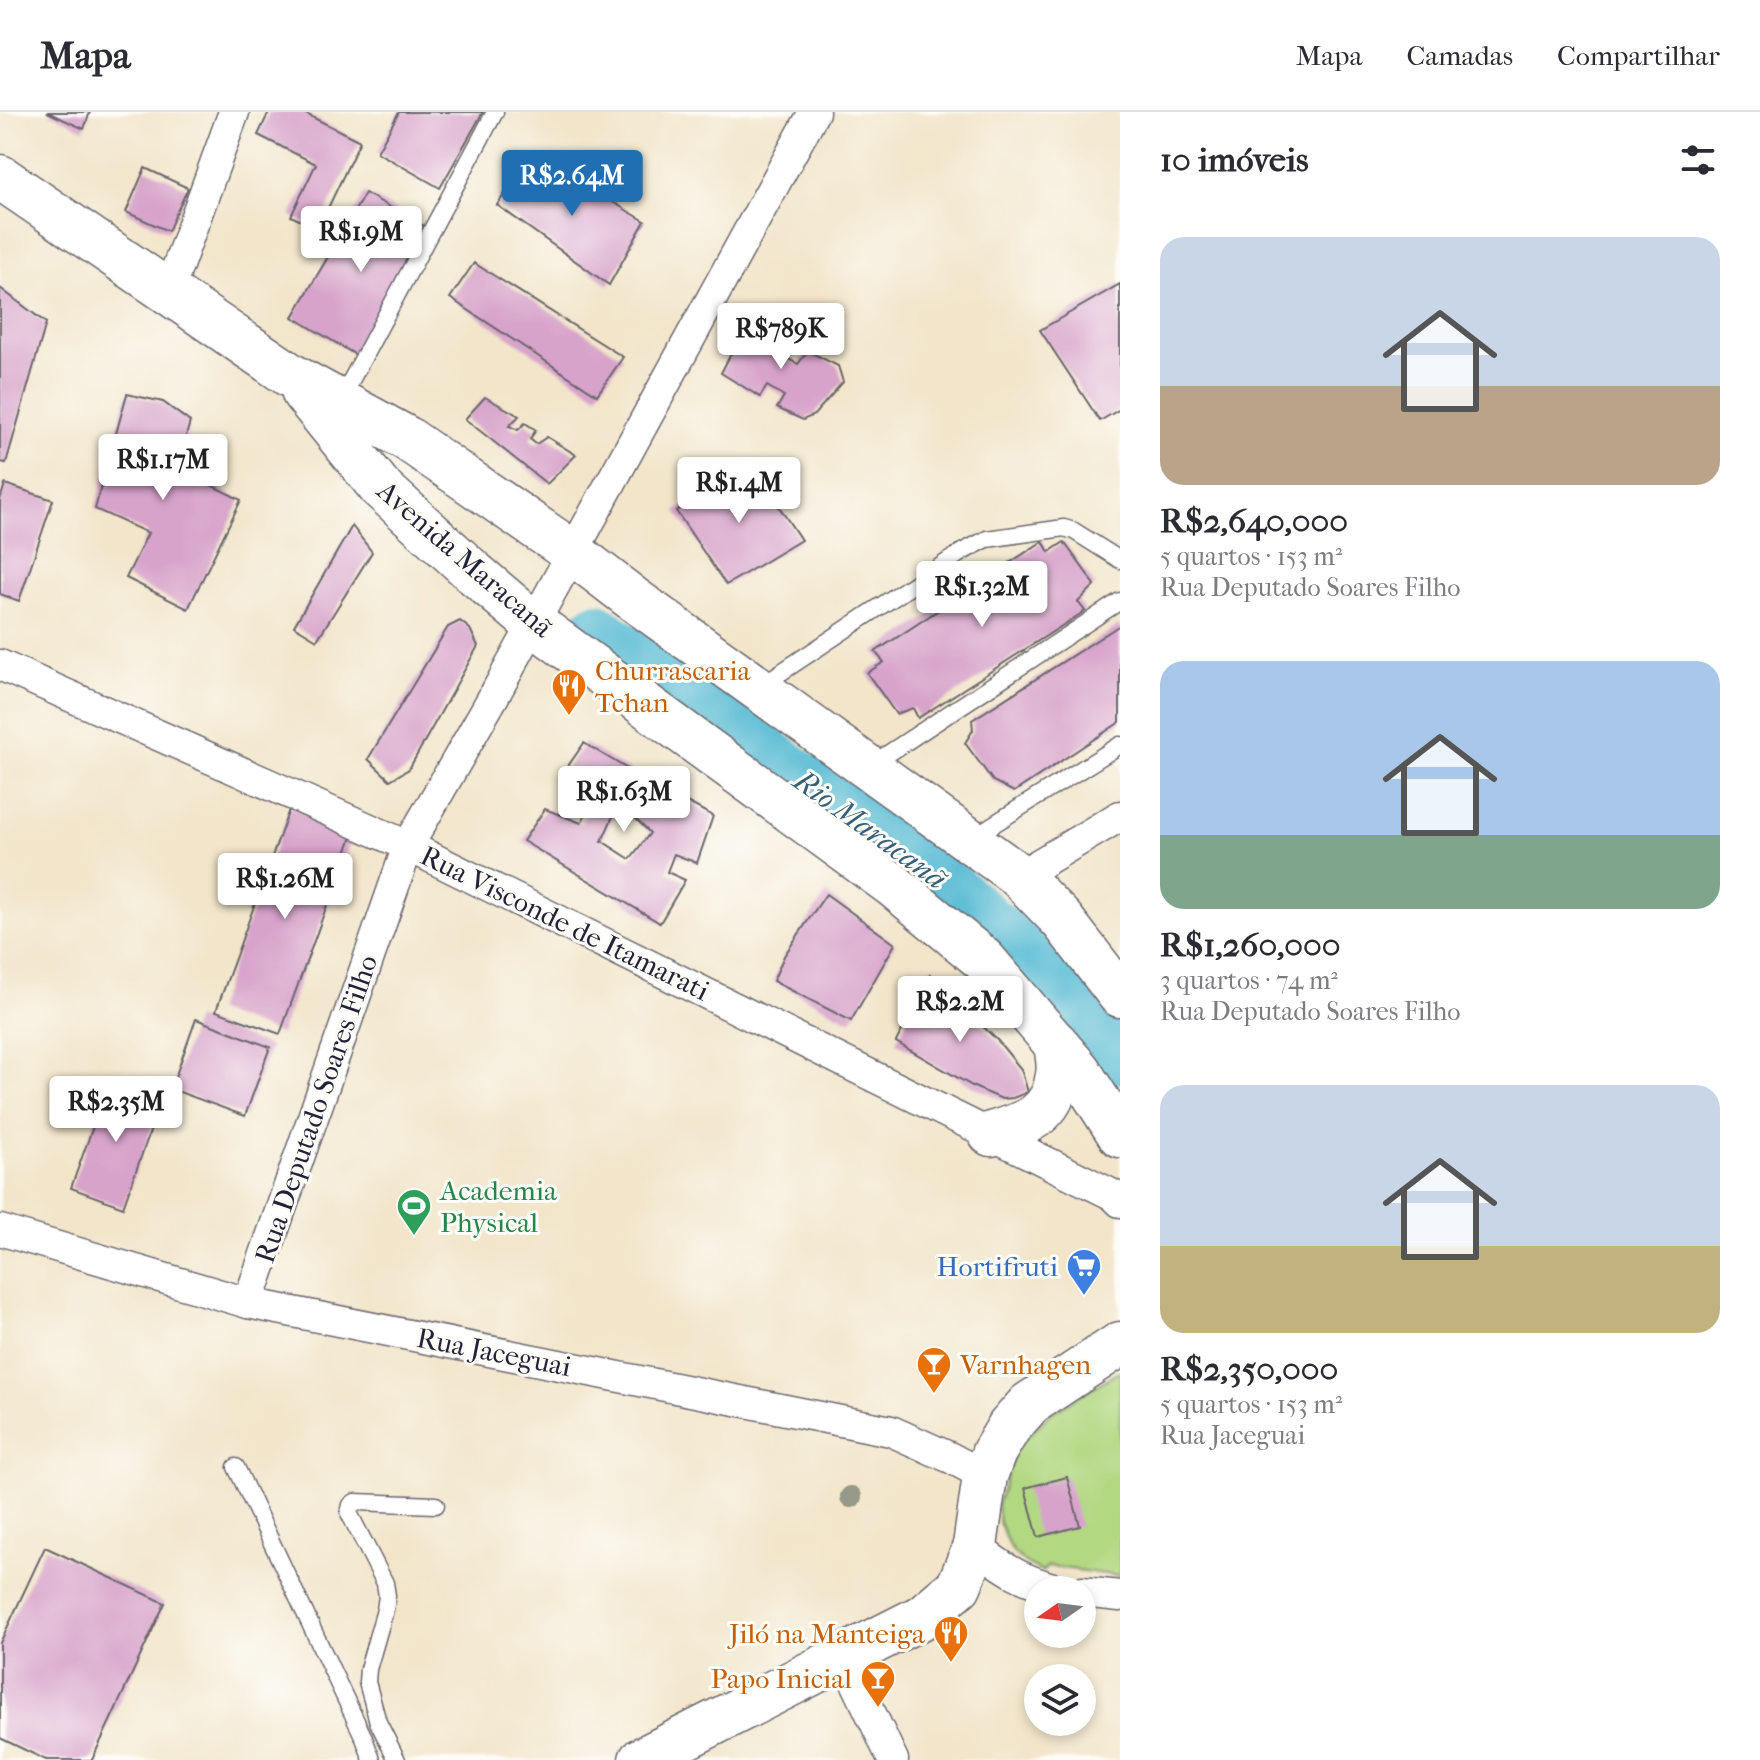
<!DOCTYPE html>
<html lang="pt">
<head>
<meta charset="utf-8">
<style>
  body { margin:0; font-family:"IM FELL French Canon",serif; background:#f7f7f7; color:#2b2b33; height:100vh; display:flex; flex-direction:column; font-size:30px; white-space:nowrap }
  * { box-sizing:border-box; margin:0 }
  p { font-size:26px; color:#7c7c81 }
  .icon { flex:none; width:44px; height:44px; fill:none; stroke:currentColor; stroke-width:2; stroke-linecap:round; stroke-linejoin:round }
  .map { position:relative; flex:1; overflow:hidden }
  .panel { display:flex; flex-direction:column; background:#fff; width:640px }
  .panel>* { flex:none }
  .needle { width:52px; rotate:256deg }
  .buttons { position:absolute; left:1024px; top:1464px; display:grid; gap:16px }
  .buttons a { display:grid; place-items:center; width:72px; height:72px; border-radius:50%; background:#fff; box-shadow:0 4px 12px #0003; font-size:40px }
  .price { position:absolute; translate:-50% -68px; padding:0 18px; border-radius:8px; background:#fff; color:#222; font-size:26px; line-height:52px; filter:drop-shadow(0 2px 4px #0008) }
  .price::after { content:''; position:absolute; left:50%; top:48px; width:24px; height:18px; margin-left:-12px; background:inherit; clip-path:polygon(0 0,100% 0,50% 100%) }
  .price.current { background:#1f6fb2; color:#fff }
  ul { padding:0; list-style:none }
  li { display:grid; align-content:center; gap:16px; height:424px; padding:0 40px }
  li span { display:grid; place-items:center; height:248px; border-radius:24px; color:#555 }
  li>.icon { margin-inline-start:auto }
  span .icon { width:144px; height:144px; fill:#fffc; stroke-width:1 }
  li b { font-size:34px }
  h2 { display:flex; justify-content:space-between; align-items:center; height:96px; padding:0 40px; font-size:34px }
  header { display:flex; align-items:center; gap:48px; box-sizing:border-box; height:112px; padding:0 40px; background:#fff; border-bottom:2px solid #e1e1e2 }
  header strong { font-size:38px }
  nav { display:flex; gap:44px; margin-inline-start:auto; font-size:28px }
  main { display:flex; flex:1; min-height:0 }
  .map>svg:first-child { display:block }
</style>
</head>
<body>
<header>
<strong>Mapa</strong>
<nav><a>Mapa</a><a>Camadas</a><a>Compartilhar</a></nav>
</header>
<main>
<div class="map">
<svg width="1120" height="1648" viewBox="0 0 1120 1648">
  <rect width="100%" height="100%" fill="#fdfcf7"/>
  <filter id="ink" filterUnits="userSpaceOnUse"><feTurbulence type="fractalNoise" baseFrequency=".0125" numOctaves="2"/><feDisplacementMap in="SourceGraphic" scale="16" xChannelSelector="R" yChannelSelector="G"/><feConvolveMatrix kernelMatrix="1 2 1 2 8 2 1 2 1" color-interpolation-filters="sRGB"/></filter>
  <filter id="wash" filterUnits="userSpaceOnUse"><feTurbulence type="fractalNoise" baseFrequency=".006" numOctaves="4" result="noise"/><feDisplacementMap in="SourceGraphic" scale="32" xChannelSelector="R" yChannelSelector="G"/><feGaussianBlur stdDeviation="1.8" result="paint"/><feColorMatrix in="noise" values="0 0 0 0 0 0 0 0 0 0 0 0 0 0 0 0 0 1.4 0 .05"/><feComposite in="paint" operator="in"/></filter>
  <g filter="url(#wash)">
    <rect width="100%" height="100%" fill="#f2e5ca"/>
    <polygon fill="#b2d882" stroke="#6a7d5e" stroke-width="2" points="1120,1259 1120,1464 1048,1454 1042,1460 1028,1453 1014,1441 1005,1425 999,1410 997,1393 1016,1336 1051,1301"/>
    <g fill="none" stroke-linecap="round" stroke-linejoin="round">
      <polyline stroke="#55bad3" stroke-width="54" points="597,518 937,765 1014,832 1120,945"/>
    </g>
    <g id="blocks">
      <g fill="#d7a3ca" fill-rule="evenodd">
        <polygon points="47,0 90,0 84,17"/>
        <polygon points="269,0 302,0 360,29 318,117 291,104 316,52 258,23"/>
        <polygon points="399,0 483,0 440,76 377,40"/>
        <polygon points="532,43 645,109 609,173 497,93"/>
        <polygon points="145,56 188,76 168,119 126,100"/>
        <polygon points="365,81 429,117 356,243 293,205"/>
        <polygon points="474,151 623,245 597,283 450,186"/>
        <polygon points="1120,172 1120,297 1100,309 1040,218"/>
        <polygon points="0,176 46,211 6,351 0,350"/>
        <polygon points="750,205 794,228 784,245 798,252 808,239 838,254 843,270 814,303 803,308 777,296 784,284 767,274 760,285 721,261"/>
        <polygon points="127,282 163,290 190,310 180,345 166,342 162,359 175,364 179,357 241,388 188,497 126,466 148,421 95,397"/>
        <polygon points="485,285 519,304 509,314 518,318 525,311 536,318 530,327 536,332 547,325 576,343 547,372 465,307"/>
        <polygon points="752,354 801,428 726,473 676,399"/>
        <polygon points="5,372 53,388 19,489 0,482 0,388"/>
        <polygon points="352,414 372,440 317,528 294,514"/>
        <polygon points="1043,429 1049,440 1064,430 1095,473 1078,490 1085,499 918,606 913,596 896,602 867,561 884,550 875,540"/>
        <polygon points="460,509 470,517 478,534 409,657 390,668 368,647 448,515"/>
        <polygon points="1120,513 1120,610 1014,680 993,669 965,631 973,618 972,608"/>
        <path d="M584,631L649,670L713,704L697,751L674,742L667,760L685,768L660,811L523,729L545,697L581,711L596,682L561,664ZM617,695L631,702L650,721L630,747L602,729Z"/>
        <polygon points="290,695 354,719 280,922 216,899"/>
        <polygon points="826,782 895,832 851,909 773,869 784,844"/>
        <polygon points="930,863 998,929 1021,957 1028,980 1013,986 1002,987 974,975 896,930"/>
        <polygon points="196,907 270,935 245,1004 171,977"/>
        <polygon points="109,970 161,989 123,1095 71,1076"/>
        <polygon points="1067,1365 1080,1414 1038,1425 1025,1376"/>
        <polygon points="45,1435 165,1491 92,1648 46,1648 0,1626 0,1531"/>
      </g>
    </g>
  </g>
  <g filter="url(#ink)">
    <use href="#blocks" fill-opacity="0" stroke="#6b666d" stroke-width="2"/>
    <g fill="none" stroke-linecap="round" stroke-linejoin="round">
      <defs>
        <g id="lane">
          <polyline points="340,289 495,0"/>
          <polyline points="759,575 962,440 987,427 1064,416 1074,419 1120,448"/>
          <polyline points="871,653 1120,489"/>
          <polyline points="970,727 1120,633"/>
          <polyline points="236,1355 364,1626 372,1648"/>
          <polyline points="397,1648 378,1610 367,1570 368,1557 385,1498 387,1484 385,1471 349,1401 351,1393 355,1390 436,1393"/>
        </g>
        <g id="street">
          <polyline points="168,181 234,0"/>
          <polyline points="0,553 408,734 1113,1083 1120,1090"/>
          <polyline points="1019,764 1120,704"/>
          <polyline points="0,1118 248,1191 891,1319 951,1346 985,1364"/>
          <polyline points="248,1191 408,734 495,582 814,0"/>
          <path d="M975,1434C1006,1458 1021,1468 1060,1478"/>
          <polyline points="1082,1480 1120,1484"/>
          <polyline points="844,1545 893,1648"/>
        </g>
        <g id="secondary">
          <polyline points="0,65 290,263 406,326 572,440 632,486 1019,764 1062,808 1120,883"/>
          <polyline points="304,281 380,375 473,460 533,511 894,774 984,848 1079,959 1120,1023"/>
          <path d="M991,1022C1025,1012 1053,1004 1058,963C1060,953 1057,941 1056,931"/>
          <polyline points="641,1648 922,1505 959,1474 975,1434 985,1364 994,1340 1009,1315 1029,1292 1120,1232"/>
        </g>
      </defs>
      <use href="#lane" stroke="#6b666d" stroke-width="19"/>
      <use href="#street" stroke="#6b666d" stroke-width="33"/>
      <use href="#secondary" stroke="#6b666d" stroke-width="47"/>
      <use href="#lane" stroke="#fff" stroke-width="16"/>
      <use href="#street" stroke="#fff" stroke-width="30"/>
      <use href="#secondary" stroke="#fff" stroke-width="44"/>
    </g>
    <circle fill="#979887" cx="851" cy="1385" r="11"/>
  </g>
  <defs>
    <symbol id="restaurant-pin" viewBox="-11 -11 22 30"><path d="M0 17L-7.5 6A9.5 9.5 0 1 1 7.5 6Z" fill="#e8710a" stroke="#fdfcf7"/><path d="M-5-6h1v4h1v-4h1v4h1v-4h1v5L-1.5 .5V6h-2V.5L-5-1ZM5-6V6H3V1.5H1.5Q1.5-4 5-6Z" fill="#fff"/></symbol>
    <symbol id="stadium-pin" viewBox="-11 -11 22 30"><path d="M0 17L-7.5 6A9.5 9.5 0 1 1 7.5 6Z" fill="#2e9e5b" stroke="#fdfcf7"/><path d="M0-5a6.5 5 0 1 0 0 10a6.5 5 0 1 0 0-10ZM-3.5-1.8h7v3.6h-7Z" fill="#fff"/></symbol>
    <symbol id="supermarket-pin" viewBox="-11 -11 22 30"><path d="M0 17L-7.5 6A9.5 9.5 0 1 1 7.5 6Z" fill="#3f7fe0" stroke="#fdfcf7"/><path d="M-6-5.5h2.5l.6 2H6L4.5 2H-2.5L-4.4-4H-6ZM-1.5 3.2a1.3 1.3 0 1 0 .1 0ZM3 3.2a1.3 1.3 0 1 0 .1 0Z" fill="#fff"/></symbol>
    <symbol id="bar-pin" viewBox="-11 -11 22 30"><path d="M0 17L-7.5 6A9.5 9.5 0 1 1 7.5 6Z" fill="#e8710a" stroke="#fdfcf7"/><path d="M-6-5H6L.8 .8V4.5H3.5V6h-7V4.5H-.8V.8Z" fill="#fff"/></symbol>
  </defs>
  <g fill-rule="evenodd">
    <use href="#restaurant-pin" x="549" y="554" width="40" height="54"/>
    <use href="#stadium-pin" x="394" y="1074" width="40" height="54"/>
    <use href="#supermarket-pin" x="1064" y="1134" width="40" height="54"/>
    <use href="#bar-pin" x="914" y="1232" width="40" height="54"/>
    <use href="#restaurant-pin" x="931" y="1501" width="40" height="54"/>
    <use href="#bar-pin" x="858" y="1546" width="40" height="54"/>
  </g>
  <g text-anchor="middle" dominant-baseline="central" stroke-width="6" stroke-linejoin="round" paint-order="stroke">
    <g font-size="28" fill="#22223b" stroke="#fdfcf7">
      <text transform="translate(465 447) rotate(41)">Avenida Maracanã</text>
      <text transform="translate(565 811) rotate(26)">Rua Visconde de Itamarati</text>
      <text transform="translate(316 997) rotate(-71)">Rua Deputado Soares Filho</text>
      <text transform="translate(494 1240) rotate(11)">Rua Jaceguai</text>
    </g>
    <g font-size="28" fill="#c56008" stroke="#fdfcf7" text-anchor="start">
      <text x="595" y="558">Churrascaria<tspan x="595" dy="32">Tchan</tspan></text>
      <text x="960" y="1252">Varnhagen</text>
      <text x="925" y="1521" text-anchor="end">Jiló na Manteiga</text>
      <text x="852" y="1566" text-anchor="end">Papo Inicial</text>
    </g>
    <g font-size="28" fill="#27864d" stroke="#fdfcf7" text-anchor="start">
      <text x="440" y="1078">Academia<tspan x="440" dy="32">Physical</tspan></text>
    </g>
    <g font-size="28" fill="#366cbe" stroke="#fdfcf7" text-anchor="end">
      <text x="1058" y="1154">Hortifruti</text>
    </g>
    <g font-size="30" font-style="italic" fill="#365f78" stroke="#fdfcf7">
      <text transform="translate(870 718) rotate(36)">Rio Maracanã</text>
    </g>
  </g>
</svg>
<div class="buttons">
<a><svg class="needle" viewBox="-14 -14 28 28"><path d="M0-13l5 13h-10z" fill="#e53935"/><path d="M0 13l5-13h-10z" fill="#7c7c81"/></svg></a>
<a><svg class="icon" aria-label="layers" viewBox="0 0 24 24"><path d="M12 4l9 5-9 5-9-5zM3 14l9 5 9-5"/></svg></a>
</div>
<b class="price current" style="left:572px;top:106px">R$2.64M</b>
<b class="price" style="left:361px;top:162px">R$1.9M</b>
<b class="price" style="left:781px;top:259px">R$789K</b>
<b class="price" style="left:163px;top:390px">R$1.17M</b>
<b class="price" style="left:739px;top:413px">R$1.4M</b>
<b class="price" style="left:982px;top:517px">R$1.32M</b>
<b class="price" style="left:624px;top:722px">R$1.63M</b>
<b class="price" style="left:285px;top:809px">R$1.26M</b>
<b class="price" style="left:960px;top:932px">R$2.2M</b>
<b class="price" style="left:116px;top:1032px">R$2.35M</b>
</div>
<section class="panel">
<h2>10 imóveis<svg class="icon" aria-label="filters" viewBox="0 0 24 24"><path d="M4 7h16M4 17h16"/><circle cx="9" cy="7" r="2"/><circle cx="15" cy="17" r="2"/></svg></h2>
<ul>
<li><span style="background:linear-gradient(#c9d6e8 60%,#b9a48a 0)"><svg class="icon" aria-label="home" viewBox="0 0 24 24"><path d="M3 11l9-7 9 7M6 9v11h12V9"/></svg></span><div><b>R$2,640,000</b><p>5 quartos · 153 m²</p><p>Rua Deputado Soares Filho</p></div></li>
<li><span style="background:linear-gradient(#a9c7e8 70%,#7fa58c 0)"><svg class="icon" aria-label="home" viewBox="0 0 24 24"><path d="M3 11l9-7 9 7M6 9v11h12V9"/></svg></span><div><b>R$1,260,000</b><p>3 quartos · 74 m²</p><p>Rua Deputado Soares Filho</p></div></li>
<li><span style="background:linear-gradient(#c9d6e8 65%,#c2b280 0)"><svg class="icon" aria-label="home" viewBox="0 0 24 24"><path d="M3 11l9-7 9 7M6 9v11h12V9"/></svg></span><div><b>R$2,350,000</b><p>5 quartos · 153 m²</p><p>Rua Jaceguai</p></div></li>
</ul>
</section>
</main>
</body>
</html>
